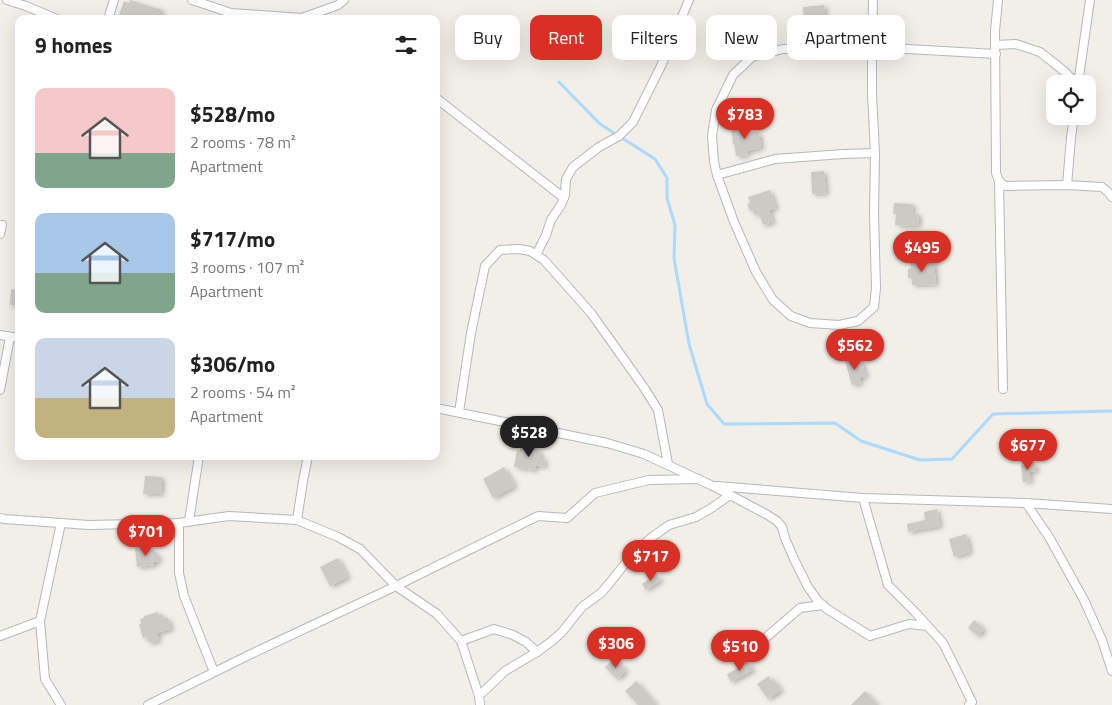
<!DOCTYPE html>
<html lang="en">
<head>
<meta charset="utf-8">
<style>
  body { margin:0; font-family:"Titillium Web",sans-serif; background:#f2f2f2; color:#222; height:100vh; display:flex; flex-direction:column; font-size:19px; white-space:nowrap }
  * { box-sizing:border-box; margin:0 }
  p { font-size:16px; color:#767676 }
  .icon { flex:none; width:28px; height:28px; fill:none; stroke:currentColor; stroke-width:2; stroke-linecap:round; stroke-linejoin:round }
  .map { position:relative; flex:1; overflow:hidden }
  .side { position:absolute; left:15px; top:15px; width:425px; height:445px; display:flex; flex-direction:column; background:#fff; border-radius:10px; box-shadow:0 5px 20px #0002 }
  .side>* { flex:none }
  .banner { position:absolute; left:455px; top:15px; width:475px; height:45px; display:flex; gap:10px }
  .controls { position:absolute; left:1046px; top:75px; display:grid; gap:10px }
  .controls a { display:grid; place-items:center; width:50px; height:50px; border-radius:10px; background:#fff; box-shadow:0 5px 20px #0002; font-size:25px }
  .price { position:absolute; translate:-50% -42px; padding:0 11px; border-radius:18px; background:#d93025; color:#fff; font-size:16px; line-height:32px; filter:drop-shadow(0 1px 2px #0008) }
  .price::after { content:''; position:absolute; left:50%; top:30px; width:15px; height:11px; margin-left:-8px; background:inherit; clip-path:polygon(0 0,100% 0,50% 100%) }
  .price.current { background:#222; color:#fff }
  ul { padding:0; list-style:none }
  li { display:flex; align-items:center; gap:15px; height:125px; padding:0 20px }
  li span { display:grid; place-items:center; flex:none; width:140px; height:100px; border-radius:10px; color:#555 }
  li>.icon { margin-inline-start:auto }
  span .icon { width:60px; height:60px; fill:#fffc; stroke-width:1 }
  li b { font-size:21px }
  h2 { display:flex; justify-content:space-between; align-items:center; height:60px; padding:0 20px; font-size:21px }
  .chip { padding:0 18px; border-radius:10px; background:#fff; box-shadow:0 5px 20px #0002; font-size:18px; line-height:45px }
  .chip.current { background:#d93025; color:#fff }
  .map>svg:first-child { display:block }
</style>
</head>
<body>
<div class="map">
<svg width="1112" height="705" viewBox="0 0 1112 705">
  <defs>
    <filter id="shadow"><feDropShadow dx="3" dy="2" stdDeviation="2.5" flood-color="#0004"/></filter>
  </defs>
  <rect width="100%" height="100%" fill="#f1efe8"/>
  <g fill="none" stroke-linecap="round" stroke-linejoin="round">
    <polyline stroke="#aadaff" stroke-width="3" points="559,82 600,124 655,159 667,178 667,198 675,225 674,258 689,344 707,404 724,424 835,423 861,441 920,460 952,459 993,414 1112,411"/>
  </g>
  <g fill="#cccac5" filter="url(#shadow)">
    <polygon points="130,0 162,10 159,19 129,19 119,15 124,1 129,3"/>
    <polygon points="824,5 825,21 804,22 803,7"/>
    <polygon points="742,125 743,130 750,129 750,133 759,132 761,148 747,151 748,155 736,156 734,144 733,144 731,126"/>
    <polygon points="824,171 826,193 812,194 811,172"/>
    <polygon points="770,190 776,208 769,210 773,222 763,225 759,214 754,215 753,210 750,211 747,204 750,203 748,197"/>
    <polygon points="894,203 913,204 912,213 919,214 918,226 895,225 896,214 893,214"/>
    <polygon points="925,261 925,263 934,262 936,284 912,285 912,278 908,278 908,269 911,268 910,262"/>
    <polygon points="11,289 19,290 19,306 10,305"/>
    <polygon points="855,358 856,361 861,360 866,376 859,378 861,383 852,385 845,361"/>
    <polygon points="525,444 533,446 533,449 538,450 538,452 541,453 540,458 545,459 544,467 536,465 535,470 514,467 517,450 520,451 520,446 525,447"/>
    <polygon points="1035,463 1036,471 1029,472 1031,481 1023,482 1021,465"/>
    <polygon points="504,467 515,486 493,498 483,479"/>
    <polygon points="145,476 162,477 161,494 143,494"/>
    <polygon points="937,509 940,526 908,532 907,524 925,520 924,512"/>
    <polygon points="966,534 970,552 954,557 949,539"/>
    <polygon points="149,546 150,550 154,550 154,554 158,554 159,561 154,562 154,565 137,567 135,548"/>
    <polygon points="338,558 348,577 330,586 320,567"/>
    <polygon points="656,574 661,580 646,590 642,584"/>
    <polygon points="158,612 158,615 162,614 163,619 168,618 171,629 157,633 159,640 149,643 147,637 143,638 139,624 141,624 140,619 144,618 144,616"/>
    <polygon points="974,620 984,629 978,636 968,628"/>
    <polygon points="615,658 626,671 617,679 605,667"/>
    <polygon points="747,661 753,670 731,682 727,674 742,666"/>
    <polygon points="769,676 772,681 774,680 781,690 768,699 757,684"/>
    <polygon points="636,681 657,705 638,705 625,691"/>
    <polygon points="865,691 878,705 851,705"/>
  </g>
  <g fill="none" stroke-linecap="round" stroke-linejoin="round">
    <defs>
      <g id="minor">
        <polyline points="7,0 26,6 57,19"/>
        <polyline points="192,0 231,13 302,18 338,5 344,0"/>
        <polyline points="873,0 872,47 872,93 875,153 874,214 876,288 874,307 858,321 839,325 810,323 791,316 773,300 756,272 734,222 717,175 714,162 712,136 716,110 733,75 752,57 783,49 872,47 996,54"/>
        <polyline points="998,0 995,31 996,173 999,181 1005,186 1067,185 1102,187 1108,192 1112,197"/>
        <polyline points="108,19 114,0"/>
        <polyline points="996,45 1016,44 1040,52 1064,71 1077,84"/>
        <polyline points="1078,84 1090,0"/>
        <polyline points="436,98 564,198"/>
        <polyline points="717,175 775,159 843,154 875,153"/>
        <polyline points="999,181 1003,389"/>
        <polyline points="1067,185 1071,138 1074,116"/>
        <polyline points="0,234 2,225"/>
        <polyline points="536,255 546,235 551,220 561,205 565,195 566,179 573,167 599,147 619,136 633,122 661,66 689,0"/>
        <polyline points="0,335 19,338"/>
        <polyline points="0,390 10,337"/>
        <polyline points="436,408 607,443 644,454 713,486 766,514 777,521 782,527 785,538 794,559 808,587 818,601 827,609 870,636 909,624 927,626"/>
        <polyline points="459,412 471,333 485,266 500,250 519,249 530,251 544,260 591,313 645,389 658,410 668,464"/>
        <polyline points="717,486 863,498 1026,503 1112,509"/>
        <polyline points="863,498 888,585 915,612 943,643 957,671 972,702 969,705"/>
        <polyline points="1026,503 1049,537 1084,600 1102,640 1112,671"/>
        <polyline points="0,518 4,519 89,525 179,523 229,516 297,520 338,537 360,549 396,586 437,614 461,641 494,629 513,635 526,642 537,652"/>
        <polyline points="297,520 303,481 308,456"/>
        <polyline points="189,521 199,456"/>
        <polyline points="61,523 40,621 45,679 61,705"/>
        <polyline points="179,523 179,573 184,596 214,672"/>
        <polyline points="0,636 40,621"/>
        <polyline points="461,641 479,696"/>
        <polyline points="739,661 800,608 823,605"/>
        <polyline points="148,705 251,654 396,586 538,516 567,518 595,493 649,480 698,479"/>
        <polyline points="480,705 479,696 505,671 537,652 552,641 562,632 582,607 601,593 608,585 632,555 652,537 669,525 696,517 710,509 730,495"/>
      </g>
    </defs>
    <use href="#minor" stroke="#b5b8bc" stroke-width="10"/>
    <use href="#minor" stroke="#fff" stroke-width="8"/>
  </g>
</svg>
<div class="controls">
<a><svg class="icon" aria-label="locate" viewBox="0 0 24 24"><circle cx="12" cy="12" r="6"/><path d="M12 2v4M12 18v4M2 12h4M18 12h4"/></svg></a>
</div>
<b class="price" style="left:745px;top:140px">$783</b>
<b class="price" style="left:922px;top:273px">$495</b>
<b class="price" style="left:855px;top:371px">$562</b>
<b class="price current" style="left:529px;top:458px">$528</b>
<b class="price" style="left:1028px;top:471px">$677</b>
<b class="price" style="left:146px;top:557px">$701</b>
<b class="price" style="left:651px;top:582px">$717</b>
<b class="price" style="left:616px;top:669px">$306</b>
<b class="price" style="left:740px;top:672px">$510</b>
<div class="banner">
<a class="chip">Buy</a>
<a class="chip current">Rent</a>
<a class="chip">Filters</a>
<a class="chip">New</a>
<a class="chip">Apartment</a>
</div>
<section class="side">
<h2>9 homes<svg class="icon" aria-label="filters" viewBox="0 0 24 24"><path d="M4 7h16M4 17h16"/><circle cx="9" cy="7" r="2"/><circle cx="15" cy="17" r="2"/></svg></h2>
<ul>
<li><span style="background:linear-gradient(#f6c9c9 65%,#7fa58c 0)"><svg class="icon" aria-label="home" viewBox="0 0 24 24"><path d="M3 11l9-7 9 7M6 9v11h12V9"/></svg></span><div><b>$528/mo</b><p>2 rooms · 78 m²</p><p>Apartment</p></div></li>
<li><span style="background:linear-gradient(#a9c7e8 60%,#7fa58c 0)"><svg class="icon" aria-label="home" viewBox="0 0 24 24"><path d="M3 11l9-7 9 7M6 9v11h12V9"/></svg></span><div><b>$717/mo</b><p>3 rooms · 107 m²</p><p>Apartment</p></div></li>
<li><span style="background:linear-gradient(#c9d6e8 60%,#c2b280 0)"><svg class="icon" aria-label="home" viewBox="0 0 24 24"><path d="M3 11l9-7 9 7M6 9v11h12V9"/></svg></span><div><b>$306/mo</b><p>2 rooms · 54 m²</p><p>Apartment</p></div></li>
</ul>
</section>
</div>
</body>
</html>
